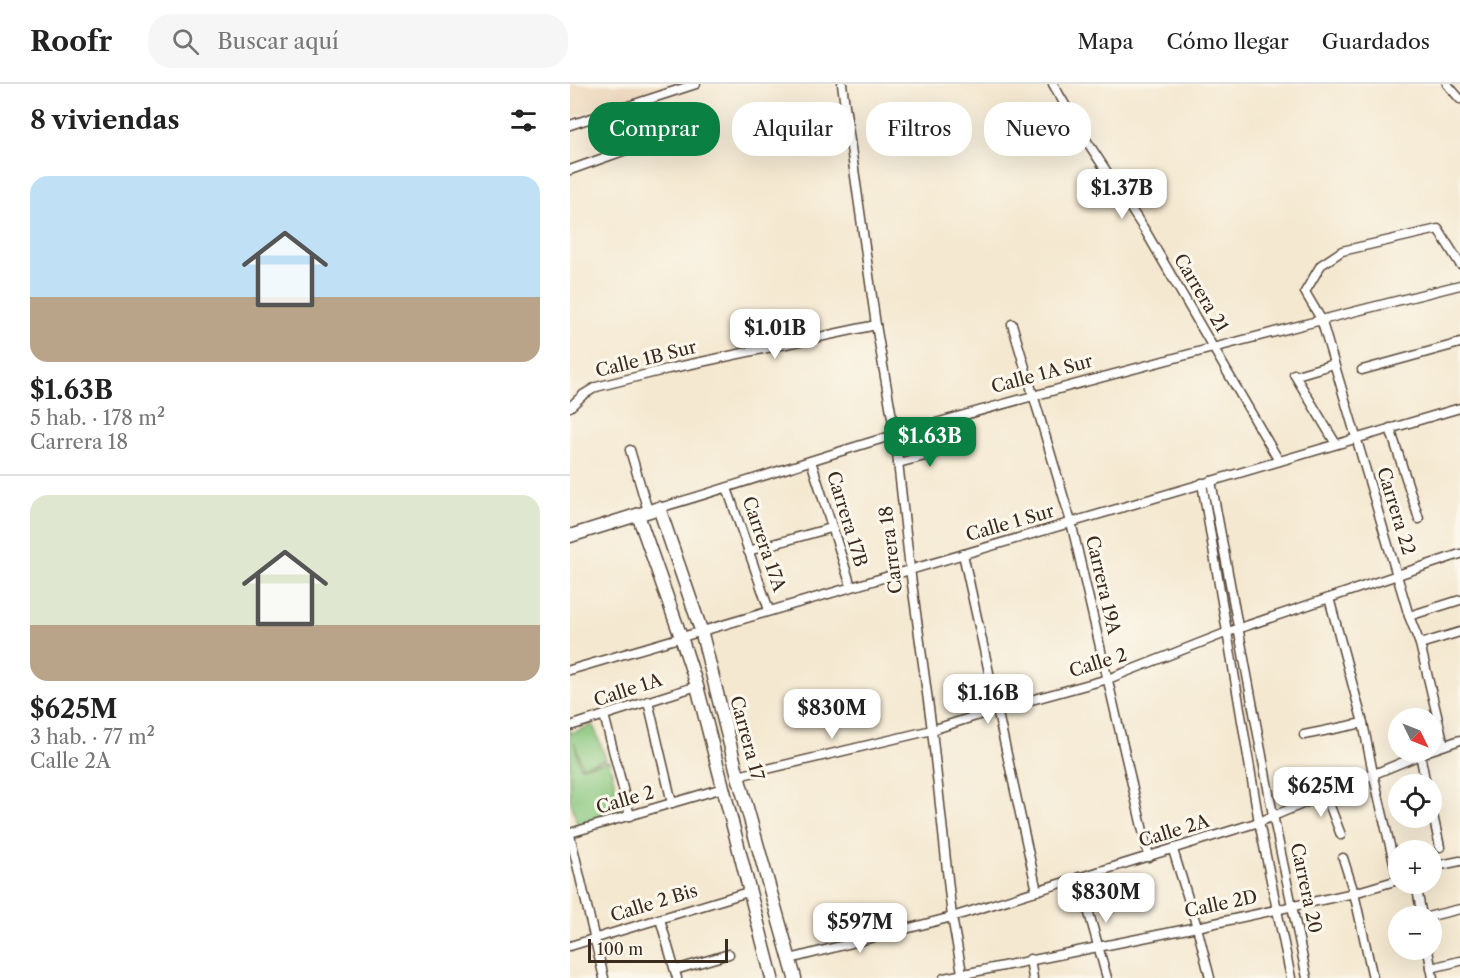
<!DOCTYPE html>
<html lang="es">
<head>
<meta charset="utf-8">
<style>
  body { margin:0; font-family:"Libre Caslon Text",serif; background:#f6f6f6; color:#222; height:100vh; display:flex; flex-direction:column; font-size:22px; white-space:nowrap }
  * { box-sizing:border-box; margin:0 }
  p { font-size:20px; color:#767676 }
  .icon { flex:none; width:33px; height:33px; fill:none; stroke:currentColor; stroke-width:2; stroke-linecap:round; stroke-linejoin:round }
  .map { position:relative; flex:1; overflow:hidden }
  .drawer { display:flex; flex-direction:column; background:#fff; width:570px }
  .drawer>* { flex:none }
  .guide { position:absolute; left:18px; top:18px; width:570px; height:54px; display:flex; gap:12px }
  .needle { width:39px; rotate:133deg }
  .fabs { position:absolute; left:818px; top:624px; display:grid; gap:12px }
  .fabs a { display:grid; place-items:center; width:54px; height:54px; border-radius:50%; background:#fff; box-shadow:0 6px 24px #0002; font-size:30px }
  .scale { position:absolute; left:18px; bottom:15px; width:140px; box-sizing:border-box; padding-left:6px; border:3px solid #3b2a1e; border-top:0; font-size:16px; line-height:21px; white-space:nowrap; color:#3b2a1e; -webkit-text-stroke:4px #fbf7ec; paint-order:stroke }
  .price { position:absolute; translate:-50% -51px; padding:0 14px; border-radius:12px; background:#fff; color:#222; font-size:20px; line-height:39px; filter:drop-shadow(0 2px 3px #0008) }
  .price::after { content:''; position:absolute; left:50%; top:36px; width:18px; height:14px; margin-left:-9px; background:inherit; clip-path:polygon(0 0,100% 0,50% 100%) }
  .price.on { background:#0b8043; color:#fff }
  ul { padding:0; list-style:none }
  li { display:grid; align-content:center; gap:12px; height:318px; padding:0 30px }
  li+li { border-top:2px solid #e0e0e0 }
  li span { display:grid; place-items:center; height:186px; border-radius:18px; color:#555 }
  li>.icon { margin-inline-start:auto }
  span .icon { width:108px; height:108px; fill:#fffc; stroke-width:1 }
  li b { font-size:26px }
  h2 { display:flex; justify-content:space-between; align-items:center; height:72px; padding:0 30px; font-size:26px }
  .chip { padding:0 21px; border-radius:24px; background:#fff; box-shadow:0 6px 24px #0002; font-size:21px; line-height:54px }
  .chip.on { background:#0b8043; color:#fff }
  header { display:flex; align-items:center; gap:36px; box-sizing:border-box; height:84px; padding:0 30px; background:#fff; border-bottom:2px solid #e0e0e0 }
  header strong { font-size:28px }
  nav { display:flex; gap:33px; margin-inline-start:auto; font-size:21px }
  .search { width:420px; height:54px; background:#f6f6f6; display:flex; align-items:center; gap:15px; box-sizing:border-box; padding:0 21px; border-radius:24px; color:#767676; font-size:22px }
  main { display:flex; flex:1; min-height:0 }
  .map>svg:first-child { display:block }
</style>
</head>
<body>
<header>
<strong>Roofr</strong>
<div class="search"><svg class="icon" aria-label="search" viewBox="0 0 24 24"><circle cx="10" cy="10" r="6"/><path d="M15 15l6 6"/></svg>Buscar aquí</div>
<nav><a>Mapa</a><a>Cómo llegar</a><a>Guardados</a></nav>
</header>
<main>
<section class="drawer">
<h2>8 viviendas<svg class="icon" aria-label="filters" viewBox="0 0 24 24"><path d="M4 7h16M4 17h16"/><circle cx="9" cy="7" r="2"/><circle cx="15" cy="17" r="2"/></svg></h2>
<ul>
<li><span style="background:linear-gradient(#bfe0f5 65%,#b9a48a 0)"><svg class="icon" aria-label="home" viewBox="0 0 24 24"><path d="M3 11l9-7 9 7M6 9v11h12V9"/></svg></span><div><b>$1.63B</b><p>5 hab. · 178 m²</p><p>Carrera 18</p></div></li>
<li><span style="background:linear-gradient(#dfe7d0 70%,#b9a48a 0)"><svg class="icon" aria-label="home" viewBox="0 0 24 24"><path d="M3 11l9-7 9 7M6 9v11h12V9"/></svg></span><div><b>$625M</b><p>3 hab. · 77 m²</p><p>Calle 2A</p></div></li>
</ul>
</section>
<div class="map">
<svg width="890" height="894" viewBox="0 0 890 894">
  <rect width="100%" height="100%" fill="#fbf7ec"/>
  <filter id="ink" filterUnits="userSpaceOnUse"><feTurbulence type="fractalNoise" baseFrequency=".0167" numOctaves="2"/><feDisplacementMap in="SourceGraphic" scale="12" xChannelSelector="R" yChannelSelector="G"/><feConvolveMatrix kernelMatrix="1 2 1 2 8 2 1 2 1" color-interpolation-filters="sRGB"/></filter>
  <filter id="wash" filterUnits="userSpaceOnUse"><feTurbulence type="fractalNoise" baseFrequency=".008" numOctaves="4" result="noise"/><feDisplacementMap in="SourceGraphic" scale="24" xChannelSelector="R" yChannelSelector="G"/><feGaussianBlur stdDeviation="1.35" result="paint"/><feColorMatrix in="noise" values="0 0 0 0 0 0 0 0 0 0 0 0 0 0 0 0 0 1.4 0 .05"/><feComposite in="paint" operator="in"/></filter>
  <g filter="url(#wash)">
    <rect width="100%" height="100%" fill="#f4e8d0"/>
    <polygon fill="#edd7bb" points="0,0 105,0 0,34"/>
    <polygon fill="#88c67d" stroke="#62784e" stroke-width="1.5" points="23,641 36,675 12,682 4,657 10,683 39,677 51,725 8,742 0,715 0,646 2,649"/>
  </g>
  <g filter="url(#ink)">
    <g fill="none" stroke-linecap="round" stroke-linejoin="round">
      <defs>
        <g id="street">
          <polyline points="272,0 306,241 325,351 340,485 362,646 382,833 393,894"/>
          <polyline points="483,0 509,45 576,148 709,377"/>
          <polyline points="877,0 890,15"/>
          <polyline points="0,41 126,0"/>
          <polyline points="0,86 56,66"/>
          <polyline points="442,240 501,438 579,773"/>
          <polyline points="792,286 890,259"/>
          <polyline points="724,290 766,360"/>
          <polyline points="730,290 764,280"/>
          <polyline points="0,323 13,311 26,303 98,285 306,241"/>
          <polyline points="820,344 849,435"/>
          <polyline points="60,366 78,427"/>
          <polyline points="241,377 281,502"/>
          <polyline points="328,379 386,364"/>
          <polyline points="641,397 703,731 737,894"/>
          <polyline points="632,399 689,738 721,894"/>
          <polyline points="157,404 199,526"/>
          <path d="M89,424C169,401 248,373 328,350C514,296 702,248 890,201"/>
          <polyline points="178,467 261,444"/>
          <polyline points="393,470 467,807"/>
          <polyline points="759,514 793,639 803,689 828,796"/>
          <polyline points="839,532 890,516"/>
          <polyline points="850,560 890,548"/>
          <polyline points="0,586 890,324"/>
          <polyline points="78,617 102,719"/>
          <polyline points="34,631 60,732"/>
          <polyline points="0,642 127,602"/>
          <polyline points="734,651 793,639"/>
          <polyline points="874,661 850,560 839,532 751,235 735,208 751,181 772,167 868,145 890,180"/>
          <polyline points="861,666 890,656"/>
          <polyline points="850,670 856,700"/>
          <polyline points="168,692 362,646 428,625 538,595 658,548 890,470"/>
          <polyline points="755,709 771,751"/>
          <polyline points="861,722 870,763"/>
          <polyline points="0,749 153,704"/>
          <polyline points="0,751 34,894"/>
          <polyline points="603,766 627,843 640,894"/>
          <polyline points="773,774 784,809 803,894"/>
          <polyline points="861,783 890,777"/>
          <polyline points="509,793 537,894"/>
          <polyline points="846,800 852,832"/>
          <polyline points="861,832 890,825"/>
          <polyline points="90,835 107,894"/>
          <polyline points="0,862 178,808"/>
          <polyline points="858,866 863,894"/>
          <polyline points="220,875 382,833 689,738 857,668"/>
          <polyline points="460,875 463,894"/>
          <polyline points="861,884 890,877"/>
          <polyline points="105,886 159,870"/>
          <polyline points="374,894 627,843 784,809 828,796"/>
        </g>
        <g id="secondary">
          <polyline points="68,431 111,553 127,602 202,894"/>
          <polyline points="0,452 89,424 131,546 168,692 225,894"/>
        </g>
      </defs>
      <use href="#street" stroke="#574639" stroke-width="11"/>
      <use href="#secondary" stroke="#574639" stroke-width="15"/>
      <use href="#street" stroke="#fff" stroke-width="8"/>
      <use href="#secondary" stroke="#fff" stroke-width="12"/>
    </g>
  </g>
  <g text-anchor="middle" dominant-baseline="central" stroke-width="6" stroke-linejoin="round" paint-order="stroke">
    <g font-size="18" fill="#3b2a1e" stroke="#fbf7ec">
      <text transform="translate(631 209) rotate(59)">Carrera 21</text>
      <text transform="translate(76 275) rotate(-14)">Calle 1B Sur</text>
      <text transform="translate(472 290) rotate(-15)">Calle 1A Sur</text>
      <text transform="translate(826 427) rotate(73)">Carrera 22</text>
      <text transform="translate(277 435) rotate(73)">Carrera 17B</text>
      <text transform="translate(440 439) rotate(-16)">Calle 1 Sur</text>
      <text transform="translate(194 460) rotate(71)">Carrera 17A</text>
      <text transform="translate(321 466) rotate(-97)">Carrera 18</text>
      <text transform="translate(533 501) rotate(77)">Carrera 19A</text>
      <text transform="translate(528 579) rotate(-17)">Calle 2</text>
      <text transform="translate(58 606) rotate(-18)">Calle 1A</text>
      <text transform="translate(177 654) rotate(75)">Carrera 17</text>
      <text transform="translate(55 716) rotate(-16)">Calle 2</text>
      <text transform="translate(604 747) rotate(-17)">Calle 2A</text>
      <text transform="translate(736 804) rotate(78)">Carrera 20</text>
      <text transform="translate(84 819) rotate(-17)">Calle 2 Bis</text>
      <text transform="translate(651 820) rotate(-12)">Calle 2D</text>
    </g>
  </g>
</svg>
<div class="fabs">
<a><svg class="needle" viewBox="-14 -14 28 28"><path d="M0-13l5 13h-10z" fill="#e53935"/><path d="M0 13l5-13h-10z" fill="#767676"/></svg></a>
<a><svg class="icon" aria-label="locate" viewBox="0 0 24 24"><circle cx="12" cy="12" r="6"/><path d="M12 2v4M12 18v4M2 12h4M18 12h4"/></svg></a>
<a>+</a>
<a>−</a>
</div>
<div class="scale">100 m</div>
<b class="price" style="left:552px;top:136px">$1.37B</b>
<b class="price" style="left:205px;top:276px">$1.01B</b>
<b class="price on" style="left:360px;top:384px">$1.63B</b>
<b class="price" style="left:418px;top:641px">$1.16B</b>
<b class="price" style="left:262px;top:656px">$830M</b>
<b class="price" style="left:751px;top:734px">$625M</b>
<b class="price" style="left:536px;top:840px">$830M</b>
<b class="price" style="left:290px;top:870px">$597M</b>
<div class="guide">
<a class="chip on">Comprar</a>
<a class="chip">Alquilar</a>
<a class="chip">Filtros</a>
<a class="chip">Nuevo</a>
</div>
</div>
</main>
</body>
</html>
